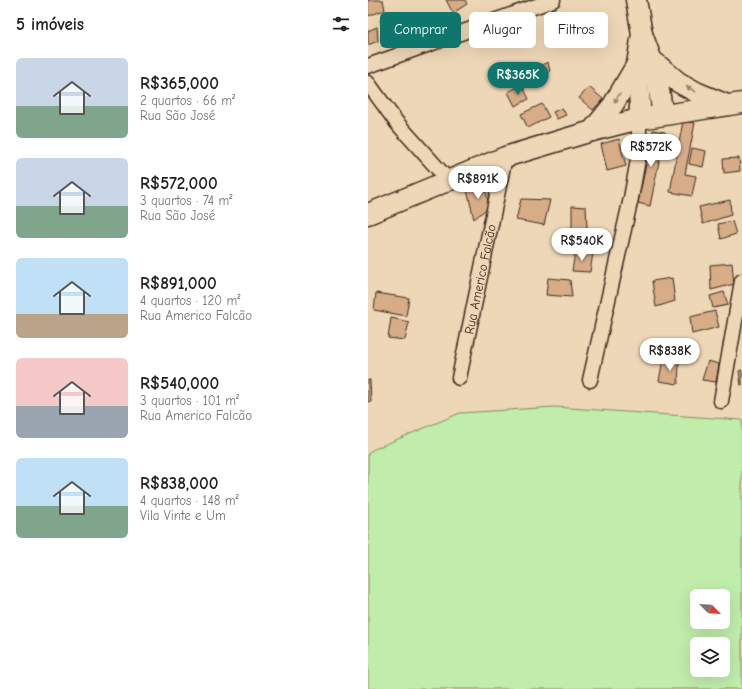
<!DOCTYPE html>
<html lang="pt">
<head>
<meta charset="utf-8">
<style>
  body { margin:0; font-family:"Comic Neue",sans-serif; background:#f2f2f2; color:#202124; height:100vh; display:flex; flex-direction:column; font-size:15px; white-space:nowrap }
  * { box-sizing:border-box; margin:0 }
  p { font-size:13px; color:#757577 }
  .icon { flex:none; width:22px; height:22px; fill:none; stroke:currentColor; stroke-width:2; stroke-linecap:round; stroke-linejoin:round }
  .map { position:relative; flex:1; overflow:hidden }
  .side { display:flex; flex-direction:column; background:#fff; width:368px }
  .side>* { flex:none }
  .guide { position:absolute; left:12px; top:12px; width:302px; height:36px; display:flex; gap:8px }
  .needle { width:26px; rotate:114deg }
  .buttons { position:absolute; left:322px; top:589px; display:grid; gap:8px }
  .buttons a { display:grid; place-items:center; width:40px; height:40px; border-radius:6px; background:#fff; box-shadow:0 4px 16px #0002; font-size:20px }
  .price { position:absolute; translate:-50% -34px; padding:0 9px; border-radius:14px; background:#fff; color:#222; font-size:13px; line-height:26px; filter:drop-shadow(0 1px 2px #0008) }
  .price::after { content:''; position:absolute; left:50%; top:24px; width:12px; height:9px; margin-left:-6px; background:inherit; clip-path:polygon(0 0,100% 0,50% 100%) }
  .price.selected { background:#0f766e; color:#fff }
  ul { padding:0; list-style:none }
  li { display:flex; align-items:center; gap:12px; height:100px; padding:0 16px }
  li span { display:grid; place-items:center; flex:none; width:112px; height:80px; border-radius:6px; color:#555 }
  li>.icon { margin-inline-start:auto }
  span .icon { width:48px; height:48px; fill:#fffc; stroke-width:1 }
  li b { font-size:17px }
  h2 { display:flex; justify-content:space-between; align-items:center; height:48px; padding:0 16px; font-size:17px }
  .tag { padding:0 14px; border-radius:6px; background:#fff; box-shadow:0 4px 16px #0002; font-size:14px; line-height:36px }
  .tag.selected { background:#0f766e; color:#fff }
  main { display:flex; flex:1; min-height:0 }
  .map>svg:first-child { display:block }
</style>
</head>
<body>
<main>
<section class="side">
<h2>5 imóveis<svg class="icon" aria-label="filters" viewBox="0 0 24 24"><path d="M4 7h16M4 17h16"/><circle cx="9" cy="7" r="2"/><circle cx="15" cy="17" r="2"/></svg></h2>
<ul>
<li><span style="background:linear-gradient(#c9d6e8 60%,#7fa58c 0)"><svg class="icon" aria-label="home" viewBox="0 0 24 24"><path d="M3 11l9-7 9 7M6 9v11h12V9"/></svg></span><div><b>R$365,000</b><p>2 quartos · 66 m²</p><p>Rua São José</p></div></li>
<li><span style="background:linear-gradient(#c9d6e8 60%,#7fa58c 0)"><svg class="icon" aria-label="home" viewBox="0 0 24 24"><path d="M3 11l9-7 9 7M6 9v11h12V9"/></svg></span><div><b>R$572,000</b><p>3 quartos · 74 m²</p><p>Rua São José</p></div></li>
<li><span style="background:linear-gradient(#bfe0f5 70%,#b9a48a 0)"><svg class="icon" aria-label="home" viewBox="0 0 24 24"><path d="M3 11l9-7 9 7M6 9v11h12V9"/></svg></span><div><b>R$891,000</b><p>4 quartos · 120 m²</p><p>Rua Americo Falcão</p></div></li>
<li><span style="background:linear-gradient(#f6c9c9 60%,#9aa5b1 0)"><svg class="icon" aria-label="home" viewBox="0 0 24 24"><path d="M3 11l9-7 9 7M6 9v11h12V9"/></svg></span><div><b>R$540,000</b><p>3 quartos · 101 m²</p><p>Rua Americo Falcão</p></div></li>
<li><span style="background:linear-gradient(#bfe0f5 60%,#7fa58c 0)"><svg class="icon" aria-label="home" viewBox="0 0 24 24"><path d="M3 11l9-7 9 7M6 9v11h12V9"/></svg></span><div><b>R$838,000</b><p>4 quartos · 148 m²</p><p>Vila Vinte e Um</p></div></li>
</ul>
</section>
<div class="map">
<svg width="374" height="689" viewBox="0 0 374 689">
  <rect width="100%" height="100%" fill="#eed7b6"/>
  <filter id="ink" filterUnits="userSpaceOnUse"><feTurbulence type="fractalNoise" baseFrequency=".025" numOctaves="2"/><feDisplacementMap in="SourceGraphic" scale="8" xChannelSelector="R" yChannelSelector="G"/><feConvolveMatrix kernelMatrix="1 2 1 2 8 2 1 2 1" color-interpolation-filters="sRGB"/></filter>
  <g filter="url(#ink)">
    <path fill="#c0edaa" stroke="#7e8c64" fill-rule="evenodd" d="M187,407L374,420V689H0V454L4,450L92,413ZM329,596H355V622H329ZM329,644H355V670H329Z"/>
    <g fill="#d7ad88" stroke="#3b2a1e">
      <polygon points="0,0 15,0 17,10 0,16"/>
      <polygon points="78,0 97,0 99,4 85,13"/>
      <polygon points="32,12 41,38 21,45 12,20"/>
      <polygon points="9,27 10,41 0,45 0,31"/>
      <polygon points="180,62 182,72 165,80 161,71"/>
      <polygon points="154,85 161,99 147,106 140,92"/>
      <polygon points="221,87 235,99 225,110 211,98"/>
      <polygon points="174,104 181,117 160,128 153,114"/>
      <polygon points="194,108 198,115 189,119 185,112"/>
      <polygon points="315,121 327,123 317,174 328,176 324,196 302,192"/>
      <polygon points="285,130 297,132 282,206 270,203"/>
      <polygon points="251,139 258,166 239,171 233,144"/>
      <polygon points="324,148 338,151 335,167 321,164"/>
      <polygon points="371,158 372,171 356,173 355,159"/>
      <polygon points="116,182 121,207 106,219 99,190"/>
      <polygon points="153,199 182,200 176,225 148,220"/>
      <polygon points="362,200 363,215 335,224 331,207"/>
      <polygon points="204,206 218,207 219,228 204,230"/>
      <polygon points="364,221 368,234 353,239 350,224"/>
      <polygon points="207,252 225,253 222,272 204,271"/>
      <polygon points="364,263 366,284 343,290 342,265"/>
      <polygon points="180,278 202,280 204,297 178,295"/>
      <polygon points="304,278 307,301 288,307 284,281"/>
      <polygon points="356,292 360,305 345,308 342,296"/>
      <polygon points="8,293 41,298 38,316 6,310"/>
      <polygon points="347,311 351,327 324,334 322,317"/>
      <polygon points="23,318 41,322 37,340 20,338"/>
      <polygon points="295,359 311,364 310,384 291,381"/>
      <polygon points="340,361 351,364 348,382 334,380"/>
      <polygon points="374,370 374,385 373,385 371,371"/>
      <polygon points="0,380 2,380 3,402 0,402"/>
    </g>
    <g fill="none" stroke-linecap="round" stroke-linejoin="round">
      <defs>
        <g id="street">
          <polyline points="0,66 185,0"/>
          <polyline points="0,83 29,123 81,181"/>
          <path id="s1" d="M91,378L137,157"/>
          <polyline points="222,380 263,198 271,154 271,119"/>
          <polyline points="353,401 374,281"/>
        </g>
        <g id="secondary">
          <polyline points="268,0 274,34 288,72 295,115"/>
          <polyline points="285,61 310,82 330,93 359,105"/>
          <polyline points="271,119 272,106 269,64 274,34"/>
          <polyline points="224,131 245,105 269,64"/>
          <polyline points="0,214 137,157 224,131 271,119 374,103"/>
        </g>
      </defs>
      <use href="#street" stroke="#3b2a1e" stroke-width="17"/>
      <use href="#secondary" stroke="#3b2a1e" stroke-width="23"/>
      <use href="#street" stroke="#eed7b6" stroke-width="14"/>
      <use href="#secondary" stroke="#eed7b6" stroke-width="20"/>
    </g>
    <defs><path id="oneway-solid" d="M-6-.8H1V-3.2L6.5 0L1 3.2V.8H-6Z"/></defs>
    <g fill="#94806a">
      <use href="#oneway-solid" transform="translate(323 89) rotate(-150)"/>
      <use href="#oneway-solid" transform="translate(249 98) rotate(122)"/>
    </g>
  </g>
  <g text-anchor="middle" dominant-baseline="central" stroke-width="3" stroke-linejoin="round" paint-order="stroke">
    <g font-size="13" fill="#3b2a1e" stroke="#eed7b6">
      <text stroke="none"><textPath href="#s1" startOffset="101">Rua Americo Falcão</textPath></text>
    </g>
  </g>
</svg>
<div class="buttons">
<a><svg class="needle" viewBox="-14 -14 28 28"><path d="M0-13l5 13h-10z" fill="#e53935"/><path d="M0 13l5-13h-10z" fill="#757577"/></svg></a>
<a><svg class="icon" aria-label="layers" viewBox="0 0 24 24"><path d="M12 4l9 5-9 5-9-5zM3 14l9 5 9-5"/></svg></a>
</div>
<b class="price selected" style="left:150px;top:96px">R$365K</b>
<b class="price" style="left:283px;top:168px">R$572K</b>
<b class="price" style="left:110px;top:200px">R$891K</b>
<b class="price" style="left:214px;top:262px">R$540K</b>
<b class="price" style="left:302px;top:372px">R$838K</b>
<div class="guide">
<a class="tag selected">Comprar</a>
<a class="tag">Alugar</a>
<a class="tag">Filtros</a>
</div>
</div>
</main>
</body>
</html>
